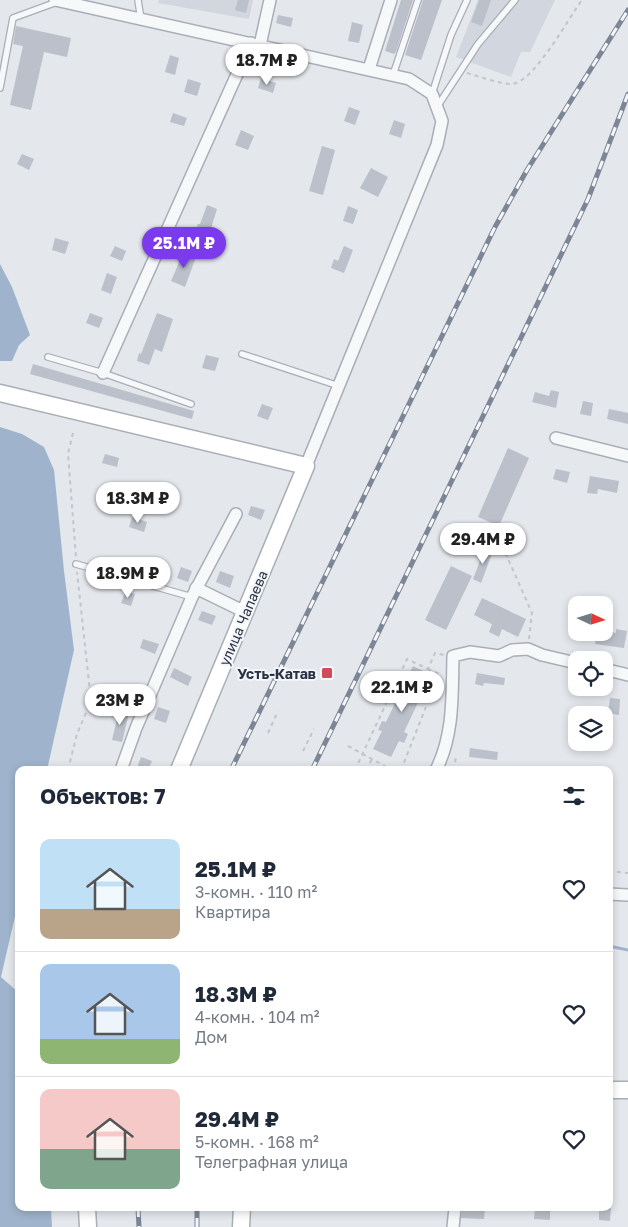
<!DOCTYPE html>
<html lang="ru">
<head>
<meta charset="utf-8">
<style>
  body { margin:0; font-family:"Golos Text",sans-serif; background:#f2f2f3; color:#1f2937; height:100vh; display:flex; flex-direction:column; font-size:19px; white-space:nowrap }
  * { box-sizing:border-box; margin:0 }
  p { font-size:16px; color:#747a83 }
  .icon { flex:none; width:28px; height:28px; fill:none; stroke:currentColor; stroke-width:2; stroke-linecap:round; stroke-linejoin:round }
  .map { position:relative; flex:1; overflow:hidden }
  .side { position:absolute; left:15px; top:766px; width:598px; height:445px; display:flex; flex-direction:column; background:#fff; border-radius:10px; box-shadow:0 2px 8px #0003 }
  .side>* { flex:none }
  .needle { width:32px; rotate:94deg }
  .controls { position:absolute; left:568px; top:596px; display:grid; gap:10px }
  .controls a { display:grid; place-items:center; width:45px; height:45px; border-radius:10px; background:#fff; box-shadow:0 2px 8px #0003; font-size:25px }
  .price { position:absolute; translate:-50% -42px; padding:0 11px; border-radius:18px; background:#fff; color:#222; font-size:16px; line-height:32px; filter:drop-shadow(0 1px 2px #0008) }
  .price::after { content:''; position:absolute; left:50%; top:30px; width:15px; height:11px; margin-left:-8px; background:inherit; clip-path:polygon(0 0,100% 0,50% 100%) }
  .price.active { background:#7c3aed; color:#fff }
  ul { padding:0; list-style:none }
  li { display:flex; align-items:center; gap:15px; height:125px; padding:0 25px }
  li+li { border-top:1px solid #e0e1e3 }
  li span { display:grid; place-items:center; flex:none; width:140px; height:100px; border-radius:10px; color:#555 }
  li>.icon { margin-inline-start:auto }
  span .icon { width:60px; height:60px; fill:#fffc; stroke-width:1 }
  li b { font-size:21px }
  h2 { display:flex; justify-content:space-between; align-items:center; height:60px; padding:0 25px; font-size:21px }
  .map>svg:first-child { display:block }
</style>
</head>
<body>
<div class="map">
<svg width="628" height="1227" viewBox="0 0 628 1227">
  <rect width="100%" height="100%" fill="#e4e7ec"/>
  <g fill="#d2d6de">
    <polygon points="159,0 253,0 249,19 158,3"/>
    <polygon points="478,0 555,0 530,52 521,52 511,77 456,57"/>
  </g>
  <g fill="#9fb4cc">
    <polygon points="0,264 12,287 30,335 19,345 12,361 0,361"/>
    <polygon points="0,427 22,434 44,447 54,470 64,571 74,650 47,770 19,770 19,899 1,977 19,993 19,1208 51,1208 52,1227 0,1227"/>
  </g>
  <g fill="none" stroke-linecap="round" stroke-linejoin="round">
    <g stroke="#9fb4cc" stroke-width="3">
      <polyline points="609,946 628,950"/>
      <polyline points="17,984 19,983"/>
    </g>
  </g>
  <g fill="#bbc0ca">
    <polygon points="238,0 249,0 246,13 235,10"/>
    <polygon points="401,0 413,0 396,52 394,54 385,51"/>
    <polygon points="423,0 442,0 421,60 405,55"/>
    <polygon points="479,0 491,0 482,26 471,22"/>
    <polygon points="278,15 293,18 291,27 276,23"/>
    <polygon points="352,22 363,25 359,43 348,41"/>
    <polygon points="16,26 71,38 67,57 44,52 31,110 10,105 23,46 13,44"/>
    <polygon points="170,55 179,58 175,75 165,72"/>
    <polygon points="261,78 276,83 273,93 258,88"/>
    <polygon points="188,79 201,83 197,96 184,92"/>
    <polygon points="349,107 360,111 355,125 344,121"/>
    <polygon points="173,113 187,118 184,126 170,122"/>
    <polygon points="394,120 405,124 401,138 389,134"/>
    <polygon points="241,130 254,136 248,150 235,145"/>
    <polygon points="322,146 335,150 323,195 309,191"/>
    <polygon points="22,154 34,159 29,170 17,164"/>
    <polygon points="371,168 388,177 378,197 360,188"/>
    <polygon points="207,205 217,209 208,238 195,232 198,224 200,224"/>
    <polygon points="348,206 358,210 353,224 343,221"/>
    <polygon points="55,238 69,242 65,254 52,250"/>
    <polygon points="115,246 126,251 122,261 110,256"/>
    <polygon points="344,246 353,250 344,273 331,268 334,259 338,261"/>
    <polygon points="184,251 196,257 185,287 171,281"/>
    <polygon points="107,273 117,277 111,294 101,290"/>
    <polygon points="90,313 103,318 99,328 86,323"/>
    <polygon points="157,313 173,319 162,352 155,349 149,365 137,361 139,353 141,354"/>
    <polygon points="206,355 219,358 215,371 202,368"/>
    <polygon points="33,364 194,411 192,419 30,374"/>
    <polygon points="551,390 559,392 556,408 532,402 535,392 549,396"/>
    <polygon points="583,401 593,403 591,416 580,414"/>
    <polygon points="262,404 273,408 268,420 257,416"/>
    <polygon points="609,409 628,413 628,424 607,419"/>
    <polygon points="508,448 529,458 499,526 478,517"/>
    <polygon points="105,454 119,458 117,467 102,463"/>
    <polygon points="556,469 570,472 567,483 553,479"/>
    <polygon points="590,476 619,481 617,493 598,489 597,494 587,493"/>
    <polygon points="251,506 265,510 261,520 248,515"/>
    <polygon points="132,517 147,522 144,532 129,527"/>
    <polygon points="485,548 493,551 481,583 473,579"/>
    <polygon points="451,566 472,576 446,630 425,620"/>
    <polygon points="181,567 192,571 188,582 177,578"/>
    <polygon points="220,571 234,576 230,588 216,582"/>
    <polygon points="126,591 135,594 131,606 121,603"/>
    <polygon points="482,598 526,619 518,637 502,629 499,637 489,632 492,624 474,615"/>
    <polygon points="202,611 216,616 212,625 198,620"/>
    <polygon points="616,629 627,631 624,648 595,644 597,632 604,632 604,630 616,633"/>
    <polygon points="143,639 159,644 155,654 140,648"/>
    <polygon points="413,666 431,675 404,732 408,734 404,743 399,741 391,757 373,749 382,731 378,730 382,721 386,722"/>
    <polygon points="174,668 192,677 188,686 170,677"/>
    <polygon points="477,673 505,678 504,685 484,683 483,686 475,684"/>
    <polygon points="610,698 620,699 619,715 608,713"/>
    <polygon points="158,707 170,711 166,723 154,719"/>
    <polygon points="119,711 129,713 122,742 112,740"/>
    <polygon points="470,748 498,752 497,760 469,757"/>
    <polygon points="141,757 152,761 148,770 136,770"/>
    <polygon points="462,1208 485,1208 484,1219 461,1218"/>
    <polygon points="535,1208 550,1208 550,1220 534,1219"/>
    <polygon points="599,1208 611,1208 610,1221 599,1220"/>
  </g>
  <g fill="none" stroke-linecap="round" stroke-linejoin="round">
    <defs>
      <g id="service">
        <polyline points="138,0 141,20"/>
        <polyline points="393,75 418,0"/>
        <polyline points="0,88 13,18 57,2"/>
        <polyline points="432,94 451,35 467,0"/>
        <polyline points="437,107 478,44 515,0"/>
        <polyline points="242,354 339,386"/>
        <polyline points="48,357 103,373 191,404"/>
        <polyline points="76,564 192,597"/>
      </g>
      <g id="minor">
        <polyline points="55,0 409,79 432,94 442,121 437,145 306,466"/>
        <polyline points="260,45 270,0"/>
        <polyline points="369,69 391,0"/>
        <polyline points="103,373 251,43"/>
        <polyline points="556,438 628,456"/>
        <polyline points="196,588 245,612"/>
        <polyline points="604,669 628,675"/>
        <polyline points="121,770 136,728 192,597 236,514"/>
        <path d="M436,770C454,735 452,695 453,656L470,652L499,656L512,650L528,649L542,655L576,663"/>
        <polyline points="609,894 628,895"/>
        <polyline points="453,1227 455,1208"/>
      </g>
      <g id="secondary">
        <polyline points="0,393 306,466 179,770"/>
        <polyline points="609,1090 628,1090"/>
        <polyline points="87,1208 88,1227"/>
        <polyline points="241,1227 242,1208"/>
      </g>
    </defs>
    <use href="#service" stroke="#a9aeb7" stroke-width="8"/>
    <use href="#minor" stroke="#a9aeb7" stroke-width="14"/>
    <use href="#secondary" stroke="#a9aeb7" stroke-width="19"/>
    <g stroke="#c2c5cb" stroke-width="2" stroke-dasharray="4 4" stroke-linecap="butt">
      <path d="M467,73C477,76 504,85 512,84C534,82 568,19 582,0"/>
      <polyline points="73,433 68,454 76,557"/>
      <polyline points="503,529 505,552 532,613 529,639"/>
      <polyline points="268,733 278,711"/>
      <polyline points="348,746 392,770"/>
      <polyline points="303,751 314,729"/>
      <polyline points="68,770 77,734 91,701 77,572"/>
      <polyline points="355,770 407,659 428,669 435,653 444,655"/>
      <polyline points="366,770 372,759"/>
      <polyline points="401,770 439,674 428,669"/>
      <polyline points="454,770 456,756"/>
      <polyline points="609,871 628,873"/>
    </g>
    <use href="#service" stroke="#f7f8fa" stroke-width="5.5"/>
    <use href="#minor" stroke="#f7f8fa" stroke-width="11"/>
    <use href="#secondary" stroke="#fff" stroke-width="16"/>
    <defs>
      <g id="rail">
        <polyline points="231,770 495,227 527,170 628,10"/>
        <polyline points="312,770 588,199 628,94"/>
        <polyline points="138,1208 139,1227"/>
        <polyline points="197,1227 197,1208"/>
      </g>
    </defs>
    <use href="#rail" stroke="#7d8696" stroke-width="5"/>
    <use href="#rail" stroke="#f4f6f9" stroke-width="3" stroke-dasharray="9" stroke-linecap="butt"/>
  </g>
  <rect fill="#d1495b" stroke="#f4f6f9" stroke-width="2" x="321" y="667" width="12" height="12" rx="2.5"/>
  <g text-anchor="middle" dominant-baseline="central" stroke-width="4" stroke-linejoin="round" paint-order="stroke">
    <g font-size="14" fill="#2b3445" stroke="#f4f6f9">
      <text transform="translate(243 618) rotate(-67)">улица Чапаева</text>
    </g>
    <g font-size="14" font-weight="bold" fill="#2b3445" stroke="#f4f6f9" text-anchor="end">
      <text x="316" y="673">Усть-Катав</text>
    </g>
  </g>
</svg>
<div class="controls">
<a><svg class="needle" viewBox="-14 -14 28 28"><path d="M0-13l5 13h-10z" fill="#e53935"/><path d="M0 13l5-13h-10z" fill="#747a83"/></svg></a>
<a><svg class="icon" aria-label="locate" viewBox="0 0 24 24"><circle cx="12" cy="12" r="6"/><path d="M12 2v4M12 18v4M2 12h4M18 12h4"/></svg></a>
<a><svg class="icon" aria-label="layers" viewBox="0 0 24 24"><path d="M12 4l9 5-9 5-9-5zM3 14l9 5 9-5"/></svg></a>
</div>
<b class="price" style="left:267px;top:86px">18.7M ₽</b>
<b class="price active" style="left:184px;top:269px">25.1M ₽</b>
<b class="price" style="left:138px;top:524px">18.3M ₽</b>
<b class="price" style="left:483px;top:565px">29.4M ₽</b>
<b class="price" style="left:128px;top:599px">18.9M ₽</b>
<b class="price" style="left:402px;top:713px">22.1M ₽</b>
<b class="price" style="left:120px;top:726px">23M ₽</b>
<section class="side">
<h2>Объектов: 7<svg class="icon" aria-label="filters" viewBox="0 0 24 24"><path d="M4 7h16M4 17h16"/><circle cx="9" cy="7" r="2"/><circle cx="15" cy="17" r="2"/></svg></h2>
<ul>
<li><span style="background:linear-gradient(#bfe0f5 70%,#b9a48a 0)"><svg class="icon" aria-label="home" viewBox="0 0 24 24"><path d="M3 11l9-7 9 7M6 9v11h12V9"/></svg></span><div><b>25.1M ₽</b><p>3-комн. · 110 m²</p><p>Квартира</p></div><svg class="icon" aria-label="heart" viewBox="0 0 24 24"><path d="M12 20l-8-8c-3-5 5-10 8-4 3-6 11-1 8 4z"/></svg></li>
<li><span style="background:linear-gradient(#a9c7e8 75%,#8fb573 0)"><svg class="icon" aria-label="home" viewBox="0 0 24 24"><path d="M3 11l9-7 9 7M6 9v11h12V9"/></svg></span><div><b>18.3M ₽</b><p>4-комн. · 104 m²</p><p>Дом</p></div><svg class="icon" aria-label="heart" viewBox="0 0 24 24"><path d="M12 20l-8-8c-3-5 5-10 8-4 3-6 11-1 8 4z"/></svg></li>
<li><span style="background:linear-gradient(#f6c9c9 60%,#7fa58c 0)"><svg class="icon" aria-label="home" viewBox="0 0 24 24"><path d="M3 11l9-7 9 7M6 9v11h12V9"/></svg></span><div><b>29.4M ₽</b><p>5-комн. · 168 m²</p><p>Телеграфная улица</p></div><svg class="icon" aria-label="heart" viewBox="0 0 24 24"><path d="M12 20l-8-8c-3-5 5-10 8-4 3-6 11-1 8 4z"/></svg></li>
</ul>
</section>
</div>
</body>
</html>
